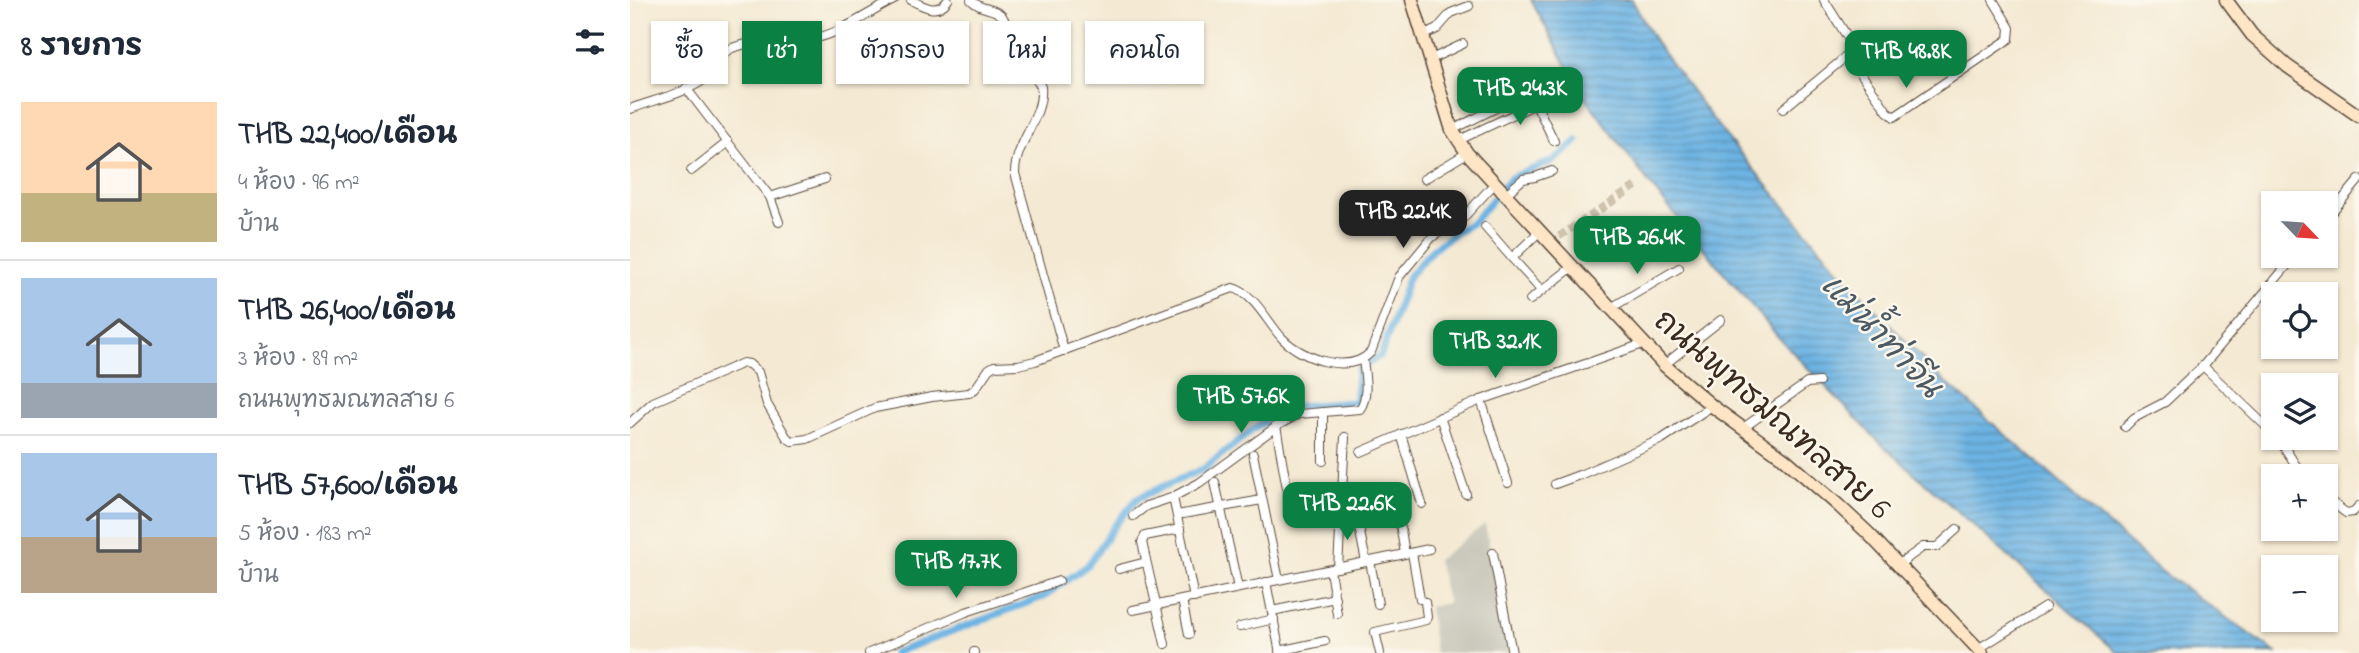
<!DOCTYPE html>
<html lang="th">
<head>
<meta charset="utf-8">
<style>
  body { margin:0; font-family:"Indie Flower","Playpen Sans Thai",sans-serif; background:#f6f6f7; color:#1f2937; height:100vh; display:flex; flex-direction:column; font-size:26px; white-space:nowrap }
  * { box-sizing:border-box; margin:0 }
  p { font-size:23px; color:#747a83 }
  .icon { flex:none; width:38px; height:38px; fill:none; stroke:currentColor; stroke-width:2; stroke-linecap:round; stroke-linejoin:round }
  .map { position:relative; flex:1; overflow:hidden }
  .drawer { display:flex; flex-direction:column; background:#fff; width:630px }
  .drawer>* { flex:none }
  .guide { position:absolute; left:21px; top:21px; width:665px; height:63px; display:flex; gap:14px }
  .needle { width:46px; rotate:115deg }
  .tools { position:absolute; left:1631px; top:191px; display:grid; gap:14px }
  .tools a { display:grid; place-items:center; width:77px; height:77px; border-radius:0px; background:#fff; box-shadow:0 2px 5px #0004; font-size:35px }
  .price { position:absolute; translate:-50% -60px; padding:0 16px; border-radius:14px; background:#0b8043; color:#fff; font-size:23px; line-height:46px; filter:drop-shadow(0 2px 4px #0008) }
  .price::after { content:''; position:absolute; left:50%; top:42px; width:21px; height:16px; margin-left:-10px; background:inherit; clip-path:polygon(0 0,100% 0,50% 100%) }
  .price.selected { background:#222; color:#fff }
  ul { padding:0; list-style:none }
  li { display:flex; align-items:center; gap:21px; height:175px; padding:0 21px }
  li+li { border-top:2px solid #e0e1e3 }
  li span { display:grid; place-items:center; flex:none; width:196px; height:140px; border-radius:0px; color:#555 }
  li>.icon { margin-inline-start:auto }
  span .icon { width:84px; height:84px; fill:#fffc; stroke-width:1 }
  li b { font-size:30px }
  h2 { display:flex; justify-content:space-between; align-items:center; height:84px; padding:0 21px; font-size:30px }
  .pill { padding:0 24px; border-radius:0px; background:#fff; box-shadow:0 2px 5px #0004; font-size:24px; line-height:63px }
  .pill.selected { background:#0b8043; color:#fff }
  main { display:flex; flex:1; min-height:0 }
  .map>svg:first-child { display:block }
</style>
</head>
<body>
<main>
<section class="drawer">
<h2>8 รายการ<svg class="icon" aria-label="filters" viewBox="0 0 24 24"><path d="M4 7h16M4 17h16"/><circle cx="9" cy="7" r="2"/><circle cx="15" cy="17" r="2"/></svg></h2>
<ul>
<li><span style="background:linear-gradient(#ffd9b3 65%,#c2b280 0)"><svg class="icon" aria-label="home" viewBox="0 0 24 24"><path d="M3 11l9-7 9 7M6 9v11h12V9"/></svg></span><div><b>THB 22,400/เดือน</b><p>4 ห้อง · 96 m²</p><p>บ้าน</p></div></li>
<li><span style="background:linear-gradient(#a9c7e8 75%,#9aa5b1 0)"><svg class="icon" aria-label="home" viewBox="0 0 24 24"><path d="M3 11l9-7 9 7M6 9v11h12V9"/></svg></span><div><b>THB 26,400/เดือน</b><p>3 ห้อง · 89 m²</p><p>ถนนพุทธมณฑลสาย 6</p></div></li>
<li><span style="background:linear-gradient(#a9c7e8 60%,#b9a48a 0)"><svg class="icon" aria-label="home" viewBox="0 0 24 24"><path d="M3 11l9-7 9 7M6 9v11h12V9"/></svg></span><div><b>THB 57,600/เดือน</b><p>5 ห้อง · 183 m²</p><p>บ้าน</p></div></li>
</ul>
</section>
<div class="map">
<svg width="1729" height="653" viewBox="0 0 1729 653">
  <defs>
    <pattern id="water-rules" width="6" height="5" patternUnits="userSpaceOnUse" patternTransform="scale(1.75)"><rect width="6" height="5" fill="#6cb3e3"/><path d="M0 2.5h6" fill="none" stroke="#5a92b7"/></pattern>
  </defs>
  <rect width="100%" height="100%" fill="#fbf7ec"/>
  <filter id="ink" filterUnits="userSpaceOnUse"><feTurbulence type="fractalNoise" baseFrequency=".0143" numOctaves="2"/><feDisplacementMap in="SourceGraphic" scale="14" xChannelSelector="R" yChannelSelector="G"/><feConvolveMatrix kernelMatrix="1 2 1 2 8 2 1 2 1" color-interpolation-filters="sRGB"/></filter>
  <filter id="wash" filterUnits="userSpaceOnUse"><feTurbulence type="fractalNoise" baseFrequency=".00686" numOctaves="4" result="noise"/><feDisplacementMap in="SourceGraphic" scale="28" xChannelSelector="R" yChannelSelector="G"/><feGaussianBlur stdDeviation="1.57" result="paint"/><feColorMatrix in="noise" values="0 0 0 0 0 0 0 0 0 0 0 0 0 0 0 0 0 1.4 0 .05"/><feComposite in="paint" operator="in"/></filter>
  <g filter="url(#wash)">
    <rect width="100%" height="100%" fill="#f4e9d2"/>
    <polygon fill="#c6c5b8" points="855,524 880,653 805,653 799,607 818,603 807,560"/>
    <polygon fill="url(#water-rules)" stroke="#546e80" stroke-width="2" points="901,0 1002,0 1026,43 1094,134 1216,279 1312,379 1528,569 1646,653 1488,653 1470,637 1251,444 1150,339 1024,190 951,92"/>
    <g fill="none" stroke-linecap="round" stroke-linejoin="round">
      <polyline stroke="#6cb3e3" stroke-width="7" points="264,653 413,597 458,565 486,524 508,498 573,469 629,425 647,415 667,406 726,402 728,370 751,355 779,276 802,250 827,231 843,222 881,178 925,160 947,141"/>
    </g>
  </g>
  <g filter="url(#ink)">
    <g fill="none" stroke-linecap="round" stroke-linejoin="round">
      <polyline stroke="#cfc3ae" stroke-width="8" stroke-dasharray="8 4" stroke-linecap="butt" points="919,243 1006,186"/>
      <defs>
        <g id="street">
          <path d="M281,0C295,7 307,15 318,0"/>
          <path d="M341,0C353,12 362,6 372,16L411,87C414,117 385,143 385,173L434,351"/>
          <polyline points="1194,0 1220,41 1218,55 1257,111 1264,117 1379,39 1380,28 1363,0"/>
          <polyline points="792,36 807,29 821,13 839,6"/>
          <polyline points="799,60 833,44"/>
          <polyline points="56,88 140,197 195,179"/>
          <polyline points="906,104 924,141"/>
          <path d="M0,109C24,100 54,94 75,79C87,71 88,54 102,48C129,38 160,45 187,38C215,31 239,12 264,0"/>
          <polyline points="1153,109 1218,55"/>
          <polyline points="822,130 902,90"/>
          <polyline points="827,141 910,102 916,89 933,81"/>
          <polyline points="61,171 98,142"/>
          <polyline points="794,179 837,153"/>
          <polyline points="875,195 893,179 905,177 922,171"/>
          <polyline points="140,197 149,222"/>
          <polyline points="1696,219 1729,180"/>
          <polyline points="855,227 882,258 909,232"/>
          <polyline points="882,258 911,290"/>
          <polyline points="900,300 941,268"/>
          <polyline points="979,309 1049,268"/>
          <polyline points="1034,365 1091,320"/>
          <polyline points="1573,366 1643,433"/>
          <polyline points="851,400 878,483"/>
          <polyline points="810,417 836,494"/>
          <path d="M0,423L23,402L113,363L119,364L128,372L137,404L157,438L162,441L177,439L245,408L302,397L339,393L345,389L359,369L364,366L388,365L405,361L603,288C625,294 637,322 652,338C671,358 719,376 741,352L769,277L802,237L834,217L864,184"/>
          <polyline points="646,426 660,506"/>
          <polyline points="1495,427 1504,418 1535,402 1573,366 1665,256"/>
          <polyline points="1113,428 1177,383 1189,382"/>
          <polyline points="771,434 792,504"/>
          <path d="M1647,438C1658,450 1663,464 1674,476"/>
          <polyline points="731,452 851,400 1013,344"/>
          <polyline points="623,454 649,580"/>
          <polyline points="693,461 693,412"/>
          <polyline points="585,482 608,588"/>
          <polyline points="925,484 952,474 1032,439 1082,406"/>
          <polyline points="765,494 775,554"/>
          <polyline points="1696,498 1716,513 1723,512 1729,506"/>
          <polyline points="544,502 564,598"/>
          <polyline points="711,507 722,508 726,512 736,562"/>
          <polyline points="547,515 632,500"/>
          <path d="M503,516L516,506L541,498L569,483L650,424L669,414L730,409C739,396 735,376 733,360"/>
          <polyline points="782,553 790,599"/>
          <polyline points="863,553 882,653"/>
          <polyline points="740,561 748,604"/>
          <polyline points="1268,565 1293,547 1307,547 1327,529"/>
          <polyline points="708,568 715,437"/>
          <polyline points="489,569 516,562"/>
          <polyline points="700,570 707,614"/>
          <polyline points="636,582 650,653"/>
          <polyline points="552,600 559,634"/>
          <polyline points="503,610 799,549"/>
          <polyline points="642,611 705,598"/>
          <polyline points="610,627 644,619"/>
          <polyline points="535,644 512,542 515,536 550,529"/>
          <polyline points="1348,649 1415,607"/>
          <polyline points="649,651 695,641"/>
          <polyline points="344,652 344,653"/>
          <polyline points="239,653 336,612 429,581"/>
          <polyline points="750,653 745,632 796,620 797,617 795,602"/>
        </g>
        <g id="secondary">
          <polyline points="782,0 822,130 837,153 1034,365 1082,406 1155,459 1208,505 1238,533 1352,653"/>
          <polyline points="1596,0 1622,35 1657,66 1729,116"/>
        </g>
      </defs>
      <use href="#street" stroke="#574739" stroke-width="10"/>
      <use href="#secondary" stroke="#574739" stroke-width="15"/>
      <use href="#street" stroke="#fff" stroke-width="8"/>
      <use href="#secondary" stroke="#fde5c5" stroke-width="12"/>
    </g>
  </g>
  <g text-anchor="middle" dominant-baseline="central" stroke-width="5" stroke-linejoin="round" paint-order="stroke">
    <g font-size="32" fill="#3b2a1e" stroke="#fbf7ec">
      <text transform="translate(1141 416) rotate(41)">ถนนพุทธมณฑลสาย 6</text>
    </g>
    <g font-size="33" font-style="italic" fill="#4c5a63" stroke="#fbf7ec">
      <text transform="translate(1250 337) rotate(46)">แม่น้ำท่าจีน</text>
    </g>
  </g>
</svg>
<div class="tools">
<a><svg class="needle" viewBox="-14 -14 28 28"><path d="M0-13l5 13h-10z" fill="#e53935"/><path d="M0 13l5-13h-10z" fill="#747a83"/></svg></a>
<a><svg class="icon" aria-label="locate" viewBox="0 0 24 24"><circle cx="12" cy="12" r="6"/><path d="M12 2v4M12 18v4M2 12h4M18 12h4"/></svg></a>
<a><svg class="icon" aria-label="layers" viewBox="0 0 24 24"><path d="M12 4l9 5-9 5-9-5zM3 14l9 5 9-5"/></svg></a>
<a>+</a>
<a>−</a>
</div>
<b class="price" style="left:1276px;top:90px">THB 48.8K</b>
<b class="price" style="left:890px;top:127px">THB 24.3K</b>
<b class="price selected" style="left:773px;top:250px">THB 22.4K</b>
<b class="price" style="left:1007px;top:276px">THB 26.4K</b>
<b class="price" style="left:865px;top:380px">THB 32.1K</b>
<b class="price" style="left:611px;top:435px">THB 57.6K</b>
<b class="price" style="left:717px;top:542px">THB 22.6K</b>
<b class="price" style="left:326px;top:600px">THB 17.7K</b>
<div class="guide">
<a class="pill">ซื้อ</a>
<a class="pill selected">เช่า</a>
<a class="pill">ตัวกรอง</a>
<a class="pill">ใหม่</a>
<a class="pill">คอนโด</a>
</div>
</div>
</main>
</body>
</html>
